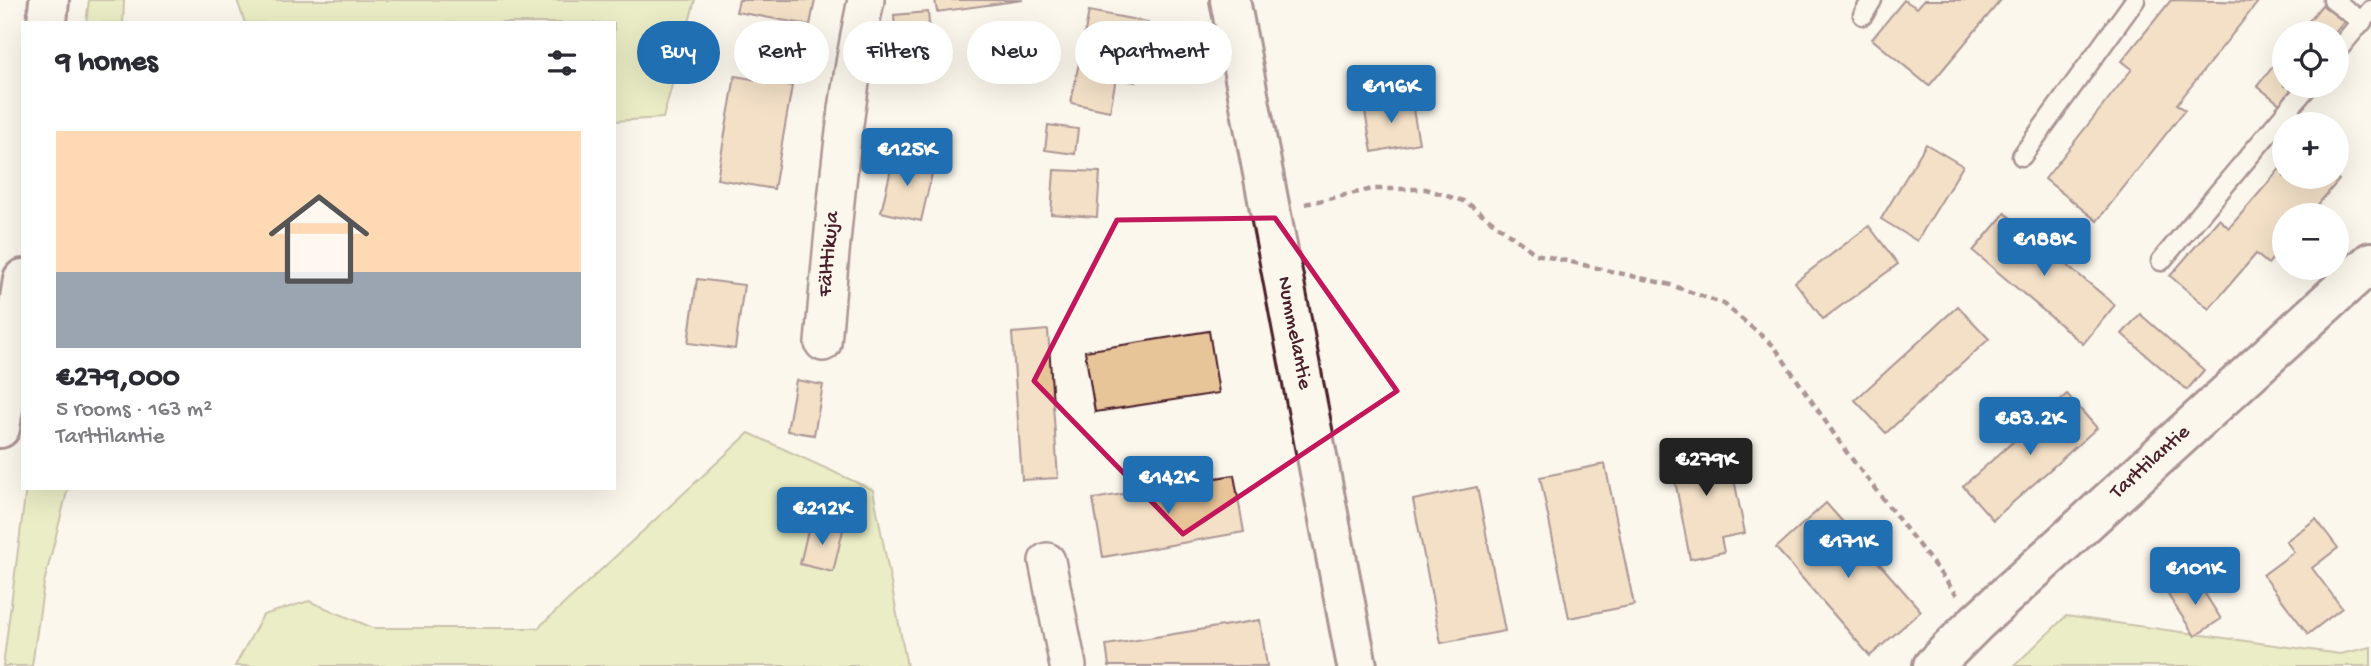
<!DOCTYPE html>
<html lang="en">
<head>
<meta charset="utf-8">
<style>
  body { margin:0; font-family:"Gochi Hand",sans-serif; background:#f7f7f7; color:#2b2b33; height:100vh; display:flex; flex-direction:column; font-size:26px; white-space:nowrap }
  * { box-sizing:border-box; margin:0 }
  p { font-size:23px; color:#7c7c81 }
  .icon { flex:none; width:38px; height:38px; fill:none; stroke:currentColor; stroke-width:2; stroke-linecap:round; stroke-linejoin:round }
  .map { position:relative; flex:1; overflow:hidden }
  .sheet { position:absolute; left:21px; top:21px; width:595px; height:469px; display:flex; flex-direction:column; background:#fff; border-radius:0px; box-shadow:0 7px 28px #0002 }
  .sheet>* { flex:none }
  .hud { position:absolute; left:637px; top:21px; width:665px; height:63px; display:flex; gap:14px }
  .controls { position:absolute; left:2272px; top:21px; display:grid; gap:14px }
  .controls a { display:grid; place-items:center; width:77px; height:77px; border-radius:50%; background:#fff; box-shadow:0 7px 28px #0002; font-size:35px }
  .price { position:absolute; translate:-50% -60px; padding:0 16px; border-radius:7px; background:#1f6fb2; color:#fff; font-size:23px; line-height:46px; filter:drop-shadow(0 2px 4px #0008) }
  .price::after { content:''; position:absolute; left:50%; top:42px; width:21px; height:16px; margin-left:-10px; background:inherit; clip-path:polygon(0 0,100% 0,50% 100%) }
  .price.current { background:#222; color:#fff }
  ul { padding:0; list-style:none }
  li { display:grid; align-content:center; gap:14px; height:371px; padding:0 35px }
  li+li { border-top:2px solid #e1e1e2 }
  li span { display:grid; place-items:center; height:217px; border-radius:0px; color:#555 }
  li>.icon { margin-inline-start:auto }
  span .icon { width:126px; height:126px; fill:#fffc; stroke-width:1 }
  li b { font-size:30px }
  h2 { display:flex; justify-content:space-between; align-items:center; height:84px; padding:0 35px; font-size:30px }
  .tag { padding:0 24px; border-radius:32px; background:#fff; box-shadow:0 7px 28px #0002; font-size:24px; line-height:63px }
  .tag.current { background:#1f6fb2; color:#fff }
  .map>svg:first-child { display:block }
</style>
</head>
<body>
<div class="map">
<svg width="2371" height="666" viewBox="0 0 2371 666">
  <rect width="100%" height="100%" fill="#fbf7ec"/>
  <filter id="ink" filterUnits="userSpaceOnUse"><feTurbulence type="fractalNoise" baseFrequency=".0143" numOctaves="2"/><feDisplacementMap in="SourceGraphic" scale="14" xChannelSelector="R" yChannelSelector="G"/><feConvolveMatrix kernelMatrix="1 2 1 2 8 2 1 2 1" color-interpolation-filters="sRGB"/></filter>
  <g filter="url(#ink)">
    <g fill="#d5e194" stroke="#908060" stroke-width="2">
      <polygon points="89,0 124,0 123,23 86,23"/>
      <polygon points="237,0 695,0 663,118 614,121 614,23 245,23"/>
      <polygon points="749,433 873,490 907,666 235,666 263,615 309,601 373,628 538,628"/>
      <polygon points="26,488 68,488 44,583 32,666 3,666"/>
      <polygon points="2066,616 2340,654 2371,647 2371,666 2014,666"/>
    </g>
    <g fill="#e8c499" stroke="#4a1f2b" stroke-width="2">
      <polygon points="739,0 815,0 810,25 736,12"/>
      <polygon points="935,0 1023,0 937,12"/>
      <polygon points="1904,0 1917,8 1924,0 2001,0 1929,86 1872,39"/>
      <polygon points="2171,0 2258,2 2177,104 2185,110 2097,221 2045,179 2132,69 2122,61"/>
      <polygon points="2322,5 2344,22 2335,33 2299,33"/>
      <polygon points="1089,11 1148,22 1136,82 1116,78 1110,111 1071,103"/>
      <polygon points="928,12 932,57 897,59 894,15"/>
      <polygon points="2284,53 2284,86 2294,86 2280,104 2257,86"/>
      <polygon points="735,76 792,86 774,189 717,179"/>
      <polygon points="1411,98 1419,143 1372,152 1364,106"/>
      <polygon points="1048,125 1078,129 1075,154 1045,150"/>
      <polygon points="1926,144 1963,166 1917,241 1881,219"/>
      <polygon points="894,156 934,165 921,221 881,212"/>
      <polygon points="2284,164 2284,177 2335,177 2339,180 2309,215 2284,215 2284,245 2268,264 2256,254 2209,309 2170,276 2219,219 2229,228"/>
      <polygon points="1054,170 1100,172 1097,217 1051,214"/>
      <polygon points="2005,213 2115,305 2083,344 1973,251"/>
      <polygon points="1869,226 1898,264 1823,319 1795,282"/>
      <polygon points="697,279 744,285 735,349 688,343"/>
      <polygon points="1958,306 1989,339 1886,433 1855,400"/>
      <polygon points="2140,314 2204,370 2187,390 2122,334"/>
      <polygon points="1048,330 1058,478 1022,480 1012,333"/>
      <polygon points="1209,331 1219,393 1095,412 1085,351"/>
      <polygon points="796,380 823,385 814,435 787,431"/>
      <polygon points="2067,394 2097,428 1993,520 1963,486"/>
      <polygon points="1701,442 1704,455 1728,450 1745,533 1721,538 1724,552 1690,559 1669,449"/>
      <polygon points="1605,464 1634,605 1569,618 1540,477"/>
      <polygon points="1234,475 1244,532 1103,557 1093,499"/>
      <polygon points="1477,487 1505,631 1441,643 1413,500"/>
      <polygon points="1826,503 1921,611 1870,656 1776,548"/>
      <polygon points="2316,519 2338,548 2312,568 2342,608 2308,634 2263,575 2294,552 2286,541"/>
      <polygon points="810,522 843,530 833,572 800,564"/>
      <polygon points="2195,578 2221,619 2195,636 2168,595"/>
      <polygon points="1260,620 1267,666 1109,666 1106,645"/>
    </g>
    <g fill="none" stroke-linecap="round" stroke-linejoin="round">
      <defs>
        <g id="lane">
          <polyline points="2333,0 2362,22"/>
          <polyline points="1863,15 1872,0"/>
          <polyline points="2336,52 2371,10"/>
          <polyline points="2022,156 2135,0"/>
          <polyline points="2161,261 2308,86"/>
        </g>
        <g id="street">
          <path d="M823,343C833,228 842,113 866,0"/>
          <polyline points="1047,561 1068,666"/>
        </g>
        <g id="secondary">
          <polyline points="1230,0 1357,666"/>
          <polyline points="1933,666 1977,622 2371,262"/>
        </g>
        <g id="highway">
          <polyline points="47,23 49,0"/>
          <polyline points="0,428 23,279"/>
        </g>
      </defs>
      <use href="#lane" stroke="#4a1f2b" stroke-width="23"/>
      <use href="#street" stroke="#4a1f2b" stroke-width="40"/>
      <use href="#secondary" stroke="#4a1f2b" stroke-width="44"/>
      <use href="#highway" stroke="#4a1f2b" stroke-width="44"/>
      <polyline stroke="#4a1f2b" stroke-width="4.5" stroke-dasharray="7 5" stroke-linecap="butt" points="1305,204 1373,189 1426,189 1466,202 1536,254 1671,285 1724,304 1774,346 1845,450 1957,595"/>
      <use href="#lane" stroke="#fbf7ec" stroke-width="18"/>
      <use href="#street" stroke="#fbf7ec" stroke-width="35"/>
      <use href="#secondary" stroke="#fbf7ec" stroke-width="38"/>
      <use href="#highway" stroke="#fbf7ec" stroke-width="38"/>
    </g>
  </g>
  <path d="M0 0H2371V666H0ZM1275,218L1397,391L1183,534L1034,381L1117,220Z" fill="#fbf7ec" fill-opacity=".55" fill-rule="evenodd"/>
  <path fill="none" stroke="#c2185b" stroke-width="5" stroke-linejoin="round" d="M1275,218L1397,391L1183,534L1034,381L1117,220Z"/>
  <g text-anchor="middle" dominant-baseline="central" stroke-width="6" stroke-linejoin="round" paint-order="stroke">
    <g font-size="21" fill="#4a1f2b" stroke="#fbf7ec">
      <text transform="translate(830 254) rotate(-85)">Fälttikuja</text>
      <text transform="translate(1293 333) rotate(79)">Nummelantie</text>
      <text transform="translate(2151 463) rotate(-42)">Tarttilantie</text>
    </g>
  </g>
</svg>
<div class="controls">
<a><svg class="icon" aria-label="locate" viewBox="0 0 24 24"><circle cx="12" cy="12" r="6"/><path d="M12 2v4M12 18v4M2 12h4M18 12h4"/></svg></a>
<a>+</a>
<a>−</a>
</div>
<b class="price" style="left:1391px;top:125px">€116K</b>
<b class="price" style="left:907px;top:188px">€125K</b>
<b class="price" style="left:2044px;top:278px">€188K</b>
<b class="price" style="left:2030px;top:457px">€83.2K</b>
<b class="price current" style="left:1706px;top:498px">€279K</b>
<b class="price" style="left:1168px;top:516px">€142K</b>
<b class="price" style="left:822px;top:547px">€212K</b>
<b class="price" style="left:1848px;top:580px">€171K</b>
<b class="price" style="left:2195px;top:607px">€101K</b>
<div class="hud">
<a class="tag current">Buy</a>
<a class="tag">Rent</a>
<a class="tag">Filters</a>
<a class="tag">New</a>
<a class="tag">Apartment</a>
</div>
<section class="sheet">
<h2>9 homes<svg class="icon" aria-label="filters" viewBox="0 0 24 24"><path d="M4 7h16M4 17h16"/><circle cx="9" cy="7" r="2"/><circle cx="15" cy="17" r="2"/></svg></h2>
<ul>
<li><span style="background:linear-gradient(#ffd9b3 65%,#9aa5b1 0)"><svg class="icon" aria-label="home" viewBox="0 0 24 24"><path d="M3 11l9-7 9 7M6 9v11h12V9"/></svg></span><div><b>€279,000</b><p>5 rooms · 163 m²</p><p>Tarttilantie</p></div></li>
</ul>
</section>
</div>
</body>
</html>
